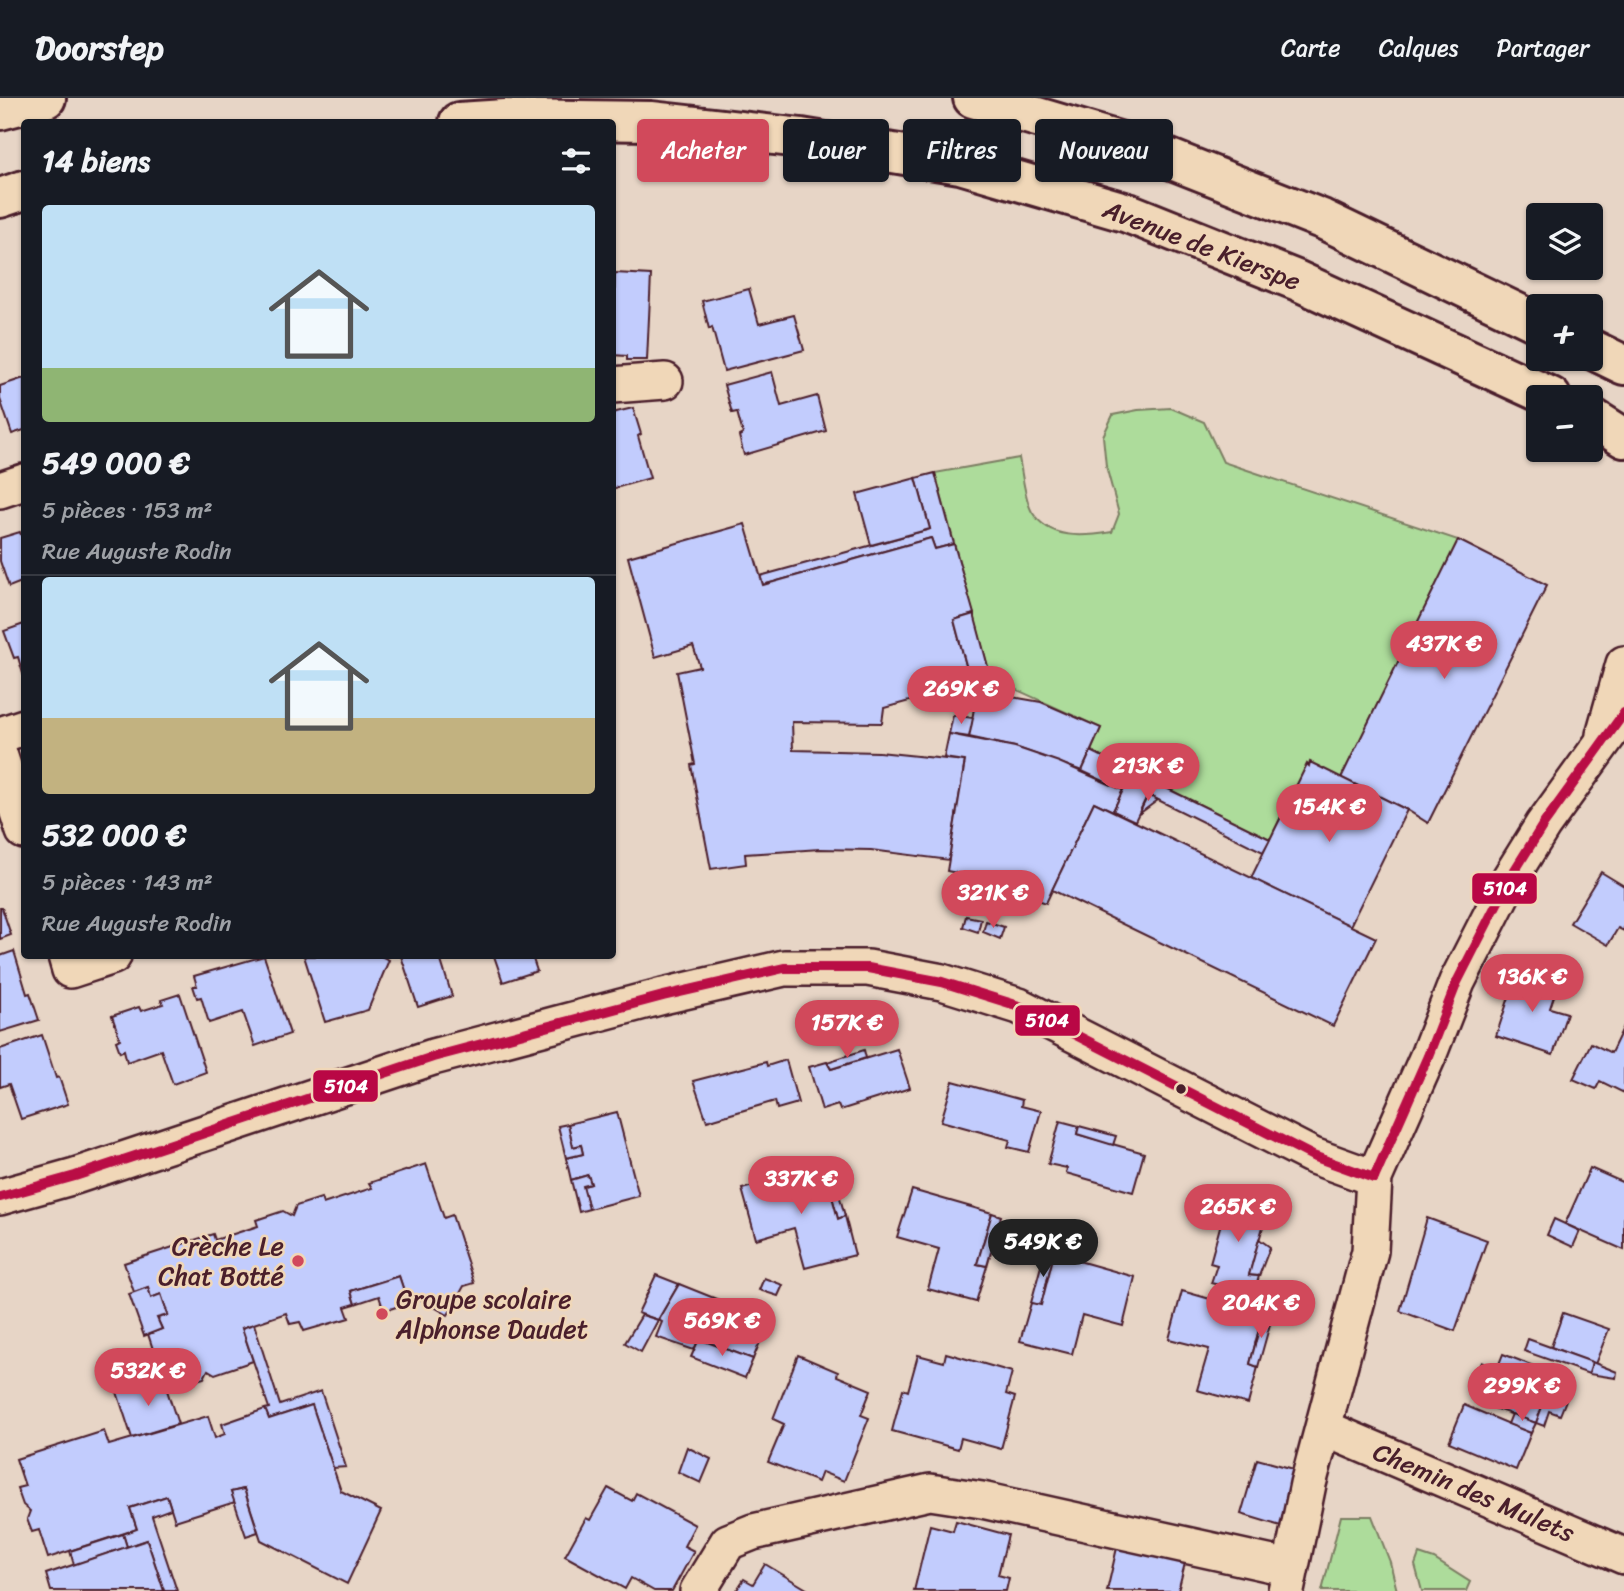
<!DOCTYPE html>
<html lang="fr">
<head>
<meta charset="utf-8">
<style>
  body { margin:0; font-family:Sriracha,sans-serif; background:#20242c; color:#f1f3f6; height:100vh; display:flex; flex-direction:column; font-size:26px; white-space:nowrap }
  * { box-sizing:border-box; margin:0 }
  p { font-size:23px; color:#9ea1a6 }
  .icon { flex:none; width:38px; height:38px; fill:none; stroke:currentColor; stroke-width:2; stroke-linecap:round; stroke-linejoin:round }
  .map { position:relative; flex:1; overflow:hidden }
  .sheet { position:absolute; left:21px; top:21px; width:595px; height:840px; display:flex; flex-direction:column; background:#171b24; border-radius:7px; box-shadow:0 2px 5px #0004 }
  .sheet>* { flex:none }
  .guide { position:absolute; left:637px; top:21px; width:665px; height:63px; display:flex; gap:14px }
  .fabs { position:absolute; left:1526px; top:105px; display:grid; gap:14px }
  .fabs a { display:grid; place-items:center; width:77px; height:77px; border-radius:7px; background:#171b24; box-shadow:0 2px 5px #0004; font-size:35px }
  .price { position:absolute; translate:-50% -60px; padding:0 16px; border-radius:24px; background:#d1495b; color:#fff; font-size:23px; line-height:46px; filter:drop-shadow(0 2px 4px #0008) }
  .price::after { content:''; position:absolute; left:50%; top:42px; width:21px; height:16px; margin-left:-10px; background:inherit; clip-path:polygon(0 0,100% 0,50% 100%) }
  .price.active { background:#222; color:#fff }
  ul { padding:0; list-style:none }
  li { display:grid; align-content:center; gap:14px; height:371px; padding:0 21px }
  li+li { border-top:2px solid #363941 }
  li span { display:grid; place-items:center; height:217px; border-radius:7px; color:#555 }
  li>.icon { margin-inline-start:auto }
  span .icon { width:126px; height:126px; fill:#fffc; stroke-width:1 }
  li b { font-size:30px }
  h2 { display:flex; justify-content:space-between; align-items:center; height:84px; padding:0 21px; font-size:30px }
  .pill { padding:0 24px; border-radius:7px; background:#171b24; box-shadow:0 2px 5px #0004; font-size:24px; line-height:63px }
  .pill.active { background:#d1495b; color:#fff }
  header { display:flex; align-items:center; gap:42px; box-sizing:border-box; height:98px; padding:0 35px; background:#171b24; border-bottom:2px solid #363941 }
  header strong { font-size:33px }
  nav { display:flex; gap:38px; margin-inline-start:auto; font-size:24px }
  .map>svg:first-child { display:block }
</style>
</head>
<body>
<header>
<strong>Doorstep</strong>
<nav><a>Carte</a><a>Calques</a><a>Partager</a></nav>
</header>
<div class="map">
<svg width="1624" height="1493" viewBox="0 0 1624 1493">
  <rect width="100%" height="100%" fill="#e7d5c6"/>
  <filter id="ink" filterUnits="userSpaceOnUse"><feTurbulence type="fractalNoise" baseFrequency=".0143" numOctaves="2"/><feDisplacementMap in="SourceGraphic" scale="14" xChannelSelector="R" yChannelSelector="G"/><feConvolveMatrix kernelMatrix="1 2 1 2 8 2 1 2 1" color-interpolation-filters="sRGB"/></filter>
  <g filter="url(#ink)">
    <g fill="#addc9b" stroke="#7c7e63" stroke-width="2">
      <path d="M1171,310L1204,324L1223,364L1458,442L1341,680L1307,667L1270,741L1091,653L1101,630L991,580L935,375L1019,360C1022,374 1025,402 1032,414C1050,442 1083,439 1112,434L1119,416L1106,368L1103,338L1113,317L1138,312Z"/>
      <polygon points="1341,1418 1372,1418 1390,1464 1397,1493 1322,1493"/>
      <polygon points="1419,1456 1434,1461 1470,1484 1466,1493 1422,1493 1415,1467"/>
    </g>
    <g fill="#c2ccfd" stroke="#4a1f2b" stroke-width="2">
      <polygon points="615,175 651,177 647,262 627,262 627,258 612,257"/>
      <polygon points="749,191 759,226 794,217 804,252 724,273 712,229 709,231 702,203"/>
      <polygon points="772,274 781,308 817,298 826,333 744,357 739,338 743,336 737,314 732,315 724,287"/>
      <polygon points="24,280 24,332 12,336 0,301 0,288"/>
      <polygon points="633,310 641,336 638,338 650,380 612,391 612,315"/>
      <polygon points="935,375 954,446 935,451 931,440 763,487 760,478 930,431 916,380"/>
      <polygon points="916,380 930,431 871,447 857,396"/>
      <polygon points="745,426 763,487 931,440 935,451 954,446 974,516 954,522 971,586 884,610 882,625 792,624 793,652 879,654 965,663 949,762 871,752 820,751 745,756 746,766 711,771 691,667 695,666 677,574 700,569 693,548 655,559 628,459"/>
      <polygon points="20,434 21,437 24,436 24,483 9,489 0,463 0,440"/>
      <polygon points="1458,442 1547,487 1428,725 1407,712 1341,680"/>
      <polygon points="974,516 991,580 971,586 954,522"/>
      <polygon points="24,526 24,579 18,559 14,560 4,533"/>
      <polygon points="977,593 1041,604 1101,630 1082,673 1015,649 969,639"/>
      <polygon points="953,617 973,620 969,639 949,636"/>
      <polygon points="949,636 1015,649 1059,664 1123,692 1113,713 1094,704 1046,805 981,780 947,773 965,663 944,660"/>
      <polygon points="1091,653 1132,673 1123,692 1082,673"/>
      <polygon points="1310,664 1407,712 1350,828 1251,780 1307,666 1309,668"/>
      <polygon points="1132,673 1154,684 1135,723 1113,713"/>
      <polygon points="1154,684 1270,741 1263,754 1148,697"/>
      <polygon points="1148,697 1158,702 1139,716"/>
      <polygon points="1094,704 1376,840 1333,928 1052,792"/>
      <polygon points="1601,774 1624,788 1624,833 1618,830 1608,847 1570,825"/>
      <polygon points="0,810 2,810 11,837 0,841"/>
      <polygon points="966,818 981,821 978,834 963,829"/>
      <polygon points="986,823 1004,829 1000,841 983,834"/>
      <polygon points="14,853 27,896 30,895 39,922 0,934 0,858"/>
      <polygon points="264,858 290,936 255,948 243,914 209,925 201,899 197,900 193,888 197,888 194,878"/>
      <polygon points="304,858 381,858 389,862 368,912 325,924"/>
      <polygon points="401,858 459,858 441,863 452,898 418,909"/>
      <polygon points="494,858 532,858 537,873 503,884"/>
      <polygon points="1518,872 1558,886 1550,910 1567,915 1553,957 1496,938"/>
      <polygon points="180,896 206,974 173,986 161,952 127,964 124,952 120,954 116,943 120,941 112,918 139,909 141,913 163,906 161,902"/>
      <polygon points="1624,928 1624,995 1600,983 1596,991 1573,981 1591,945 1611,955"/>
      <polygon points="42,937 56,980 59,979 68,1006 21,1021 9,986 0,989 0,951"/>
      <polygon points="897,951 910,990 840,1012 838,1007 822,1012 809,969 827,964 831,971"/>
      <polygon points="864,952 866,960 831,971 827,964"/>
      <polygon points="786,962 798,1005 777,1011 775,1003 707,1023 693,983 766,964 767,968"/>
      <polygon points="953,983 1022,1002 1021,1008 1041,1013 1029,1054 1008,1049 1010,1042 941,1023"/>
      <polygon points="617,1014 639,1098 589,1111 583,1088 591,1086 588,1077 571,1082 566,1060 583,1056 581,1047 573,1049 568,1026"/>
      <polygon points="1060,1023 1079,1028 1077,1036 1144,1055 1133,1094 1066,1075 1067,1070 1048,1066"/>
      <polygon points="568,1026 573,1049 581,1047 583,1056 566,1060 558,1028"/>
      <polygon points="1079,1028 1116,1038 1113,1047 1077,1036"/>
      <polygon points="426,1066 444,1120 452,1117 474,1185 464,1188 448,1217 420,1201 408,1205 399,1178 351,1193 355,1206 345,1209 349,1220 304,1233 300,1224 290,1226 286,1215 242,1230 253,1263 215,1276 208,1272 204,1280 166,1291 148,1236 162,1231 157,1220 168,1217 161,1196 151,1200 148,1189 134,1194 124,1165 213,1136 215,1142 258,1128 256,1122 283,1113 292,1118 296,1108 321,1100 323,1106 372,1090 369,1085"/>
      <polygon points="831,1067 845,1118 838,1121 824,1069"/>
      <polygon points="824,1069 838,1121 845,1118 855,1157 805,1170 794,1130 756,1141 742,1091"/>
      <polygon points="1590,1070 1624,1085 1624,1152 1565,1126"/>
      <polygon points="588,1077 591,1086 583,1088 589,1111 579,1114 571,1082"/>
      <polygon points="912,1092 992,1115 977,1166 987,1168 976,1204 928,1191 939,1151 897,1139"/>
      <polygon points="1229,1096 1269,1108 1249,1177 1259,1178 1254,1196 1211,1185 1217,1167 1210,1165"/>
      <polygon points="992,1115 1001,1118 987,1168 977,1166"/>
      <polygon points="1427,1120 1487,1142 1455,1233 1400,1213"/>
      <polygon points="1554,1121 1580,1133 1573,1149 1547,1137"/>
      <polygon points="1259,1141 1270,1149 1259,1178 1249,1177"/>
      <polygon points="1045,1153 1054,1156 1041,1207 1031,1205"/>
      <polygon points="1054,1156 1135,1179 1123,1228 1082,1217 1072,1256 1020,1243 1031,1205 1041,1207"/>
      <polygon points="656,1177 679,1186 658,1222 638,1215"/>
      <polygon points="399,1178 408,1205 384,1213 379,1198 355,1206 351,1193"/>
      <polygon points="764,1180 783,1187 778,1198 759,1192"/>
      <polygon points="679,1186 769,1222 753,1261 699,1241 694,1252 656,1239 662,1224 658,1222"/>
      <polygon points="148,1189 151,1200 161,1196 168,1217 157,1220 162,1231 144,1238 129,1196"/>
      <polygon points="1182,1193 1263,1216 1250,1266 1258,1269 1248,1306 1197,1292 1209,1251 1169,1241"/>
      <polygon points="1563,1215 1609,1231 1595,1266 1551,1249"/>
      <polygon points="1263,1216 1272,1219 1258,1269 1250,1266"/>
      <polygon points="642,1217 658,1222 641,1254 625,1245"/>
      <polygon points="254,1226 280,1307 321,1293 346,1369 333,1370 312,1307 269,1321 265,1311 269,1310 242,1230"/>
      <polygon points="699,1241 753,1261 745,1280 691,1259"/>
      <polygon points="1528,1241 1592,1264 1589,1276 1524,1253"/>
      <polygon points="946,1255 1012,1274 1006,1296 1015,1299 1001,1351 961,1340 958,1351 892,1333 903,1291 908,1293 918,1257 944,1264"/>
      <polygon points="1503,1256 1554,1276 1536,1325 1482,1306 1489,1293 1472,1286 1482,1264 1497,1271"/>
      <polygon points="798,1257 838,1274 837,1278 871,1292 861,1317 869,1320 844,1383 822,1374 818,1384 768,1364 784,1326 773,1321"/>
      <polygon points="1592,1264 1617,1274 1616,1280 1589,1276"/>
      <polygon points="163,1280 178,1326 132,1340 117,1294"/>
      <polygon points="1551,1285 1570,1292 1560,1317 1549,1313 1544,1328 1536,1325"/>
      <polygon points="312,1307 341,1393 381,1413 347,1486 261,1442 244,1391 231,1394 235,1404 175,1423 167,1398 130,1410 137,1431 48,1460 39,1432 32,1434 27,1421 30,1413 23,1407 17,1390 25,1388 16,1361 104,1333 109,1347 208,1318 215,1340 225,1336 222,1326 265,1311 269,1321"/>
      <polygon points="1464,1307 1531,1335 1516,1372 1449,1344"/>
      <polygon points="1512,1316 1536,1325 1531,1335 1508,1326"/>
      <polygon points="687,1349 711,1361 701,1385 678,1374"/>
      <polygon points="1257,1361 1301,1373 1284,1429 1241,1416"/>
      <polygon points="608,1390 632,1403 636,1395 695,1427 684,1448 694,1453 672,1493 654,1493 631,1480 625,1491 565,1458 586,1420 590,1422"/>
      <polygon points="244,1391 258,1434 246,1438 231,1394"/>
      <polygon points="167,1398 171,1411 152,1418 177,1493 164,1493 147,1442 127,1449 123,1436 137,1431 130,1410"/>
      <polygon points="956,1423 1008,1437 998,1477 1009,1480 1006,1493 914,1493 930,1427 953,1433"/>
      <polygon points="123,1436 127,1449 74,1467 70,1453"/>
      <polygon points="1119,1441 1187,1457 1178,1493 1107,1493"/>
      <polygon points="147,1442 164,1493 51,1493 46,1476"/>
      <polygon points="765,1466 810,1493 736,1493 744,1481 753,1486"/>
    </g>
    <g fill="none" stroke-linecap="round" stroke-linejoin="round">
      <defs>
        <g id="street">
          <polyline points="612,287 665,283"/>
          <polyline points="0,392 24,384"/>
          <polyline points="0,637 24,629"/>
          <polyline points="1604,637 1624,566"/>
          <polyline points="0,659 24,733"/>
          <polyline points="66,858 70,872 113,858"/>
          <polyline points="0,1099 75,1078 433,959 663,898 784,870 868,870 942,884 1019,908 1313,1058 1374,1080"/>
          <polyline points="1324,1330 1624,1458"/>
          <polyline points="698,1493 728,1444 753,1434 930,1394 982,1402 1290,1470"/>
          <polyline points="1286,1493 1308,1386 1370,1153 1374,1080 1428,958 1457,884 1510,780 1543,727 1624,615"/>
        </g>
        <g id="secondary">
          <polyline points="973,0 1142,50 1322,121 1538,225"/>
          <polyline points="0,12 46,0"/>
          <polyline points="459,24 505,21 651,23 801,40 960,66 1128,115 1296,182 1551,299"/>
          <polyline points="0,100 24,92"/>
          <polyline points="1591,251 1624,267"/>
          <polyline points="1591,319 1624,340"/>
        </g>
      </defs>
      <use href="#street" stroke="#4a1f2b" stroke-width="40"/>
      <use href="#secondary" stroke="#4a1f2b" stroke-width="44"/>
      <use href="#street" stroke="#f0d7b8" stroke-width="35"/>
      <use href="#secondary" stroke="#f0d7b8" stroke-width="38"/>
      <defs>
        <g id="bus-1">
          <polyline points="1374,1080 1428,958 1457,884 1510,780 1543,727 1624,615"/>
          <polyline points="0,1099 75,1078 433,959 663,898 784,870 868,870 942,884 1019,908 1313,1058 1374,1080"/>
        </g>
      </defs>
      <use href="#bus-1" stroke="#f0d7b8" stroke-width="16"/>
      <use href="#bus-1" stroke="#b90745" stroke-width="10"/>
    </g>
  </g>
  <circle fill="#4a1f2b" stroke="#f0d7b8" stroke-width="2.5" cx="1181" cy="991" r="6"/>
  <g fill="#d1495b" stroke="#f0d7b8" stroke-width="2.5">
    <circle cx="298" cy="1163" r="7"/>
    <circle cx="382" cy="1216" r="7"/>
  </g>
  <g text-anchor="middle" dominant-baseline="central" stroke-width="5" stroke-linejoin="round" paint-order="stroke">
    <g font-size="26" fill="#4a1f2b" stroke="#f0d7b8">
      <text transform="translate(1202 147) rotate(21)">Avenue de Kierspe</text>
      <text transform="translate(1474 1394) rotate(23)">Chemin des Mulets</text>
    </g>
    <g font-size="26" fill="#4a1f2b" stroke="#f0d7b8" text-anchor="end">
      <text x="284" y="1148">Crèche Le<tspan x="284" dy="30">Chat Botté</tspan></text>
      <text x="396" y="1201" text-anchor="start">Groupe scolaire<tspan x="396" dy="30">Alphonse Daudet</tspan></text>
    </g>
  </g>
  <g stroke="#f0d7b8" stroke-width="2.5">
    <rect x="1471" y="774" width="67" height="33" rx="7" fill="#b90745"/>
    <rect x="1014" y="906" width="67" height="33" rx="7" fill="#b90745"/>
    <rect x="312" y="971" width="67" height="34" rx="7" fill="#b90745"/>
  </g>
  <g font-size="19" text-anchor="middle" font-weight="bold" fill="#fff">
    <text x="1505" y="797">5104</text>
    <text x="1047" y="929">5104</text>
    <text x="346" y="995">5104</text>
  </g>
</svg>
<div class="fabs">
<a><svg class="icon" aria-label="layers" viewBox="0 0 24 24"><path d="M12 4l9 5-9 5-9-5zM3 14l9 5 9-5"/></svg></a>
<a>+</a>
<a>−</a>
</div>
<b class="price" style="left:1444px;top:583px">437K €</b>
<b class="price" style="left:961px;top:628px">269K €</b>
<b class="price" style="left:1148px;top:705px">213K €</b>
<b class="price" style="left:1329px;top:746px">154K €</b>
<b class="price" style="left:993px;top:832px">321K €</b>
<b class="price" style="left:1532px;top:916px">136K €</b>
<b class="price" style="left:847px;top:962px">157K €</b>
<b class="price" style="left:801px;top:1118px">337K €</b>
<b class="price" style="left:1238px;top:1146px">265K €</b>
<b class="price active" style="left:1043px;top:1181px">549K €</b>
<b class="price" style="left:1261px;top:1242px">204K €</b>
<b class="price" style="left:722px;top:1260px">569K €</b>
<b class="price" style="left:148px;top:1310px">532K €</b>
<b class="price" style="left:1522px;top:1325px">299K €</b>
<div class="guide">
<a class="pill active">Acheter</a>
<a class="pill">Louer</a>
<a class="pill">Filtres</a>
<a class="pill">Nouveau</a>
</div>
<section class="sheet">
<h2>14 biens<svg class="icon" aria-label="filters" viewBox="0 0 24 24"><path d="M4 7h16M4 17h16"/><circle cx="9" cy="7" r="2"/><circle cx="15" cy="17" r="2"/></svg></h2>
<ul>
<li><span style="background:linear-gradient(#bfe0f5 75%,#8fb573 0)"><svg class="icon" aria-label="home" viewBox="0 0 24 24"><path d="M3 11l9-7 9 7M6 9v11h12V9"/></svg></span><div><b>549 000 €</b><p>5 pièces · 153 m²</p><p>Rue Auguste Rodin</p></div></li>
<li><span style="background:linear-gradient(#bfe0f5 65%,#c2b280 0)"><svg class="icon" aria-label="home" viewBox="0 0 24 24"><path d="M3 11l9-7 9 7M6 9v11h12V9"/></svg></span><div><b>532 000 €</b><p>5 pièces · 143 m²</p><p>Rue Auguste Rodin</p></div></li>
</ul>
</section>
</div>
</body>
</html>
